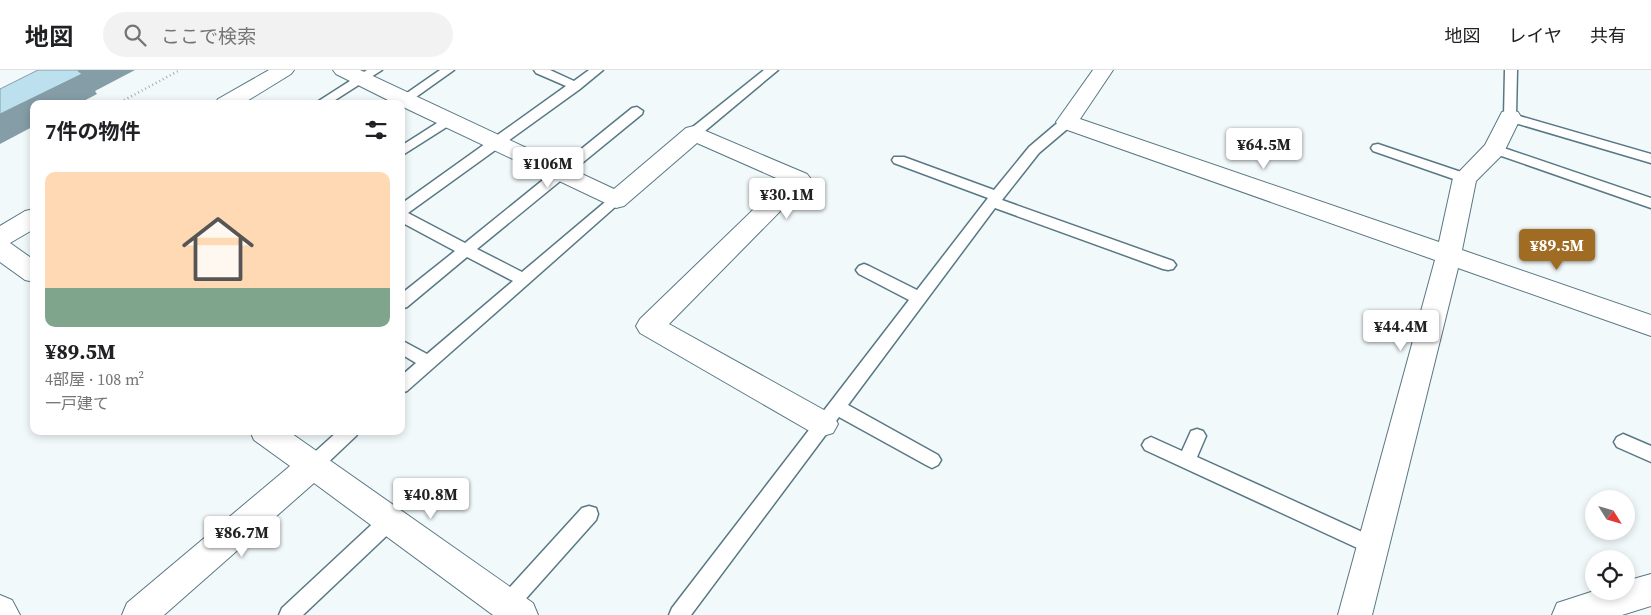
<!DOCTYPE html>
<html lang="ja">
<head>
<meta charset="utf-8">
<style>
  body { margin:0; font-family:"Source Serif 4","Noto Sans JP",serif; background:#f2f2f2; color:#202124; height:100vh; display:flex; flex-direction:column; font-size:19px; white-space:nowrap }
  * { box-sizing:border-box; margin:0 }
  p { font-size:16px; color:#757577 }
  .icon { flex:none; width:28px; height:28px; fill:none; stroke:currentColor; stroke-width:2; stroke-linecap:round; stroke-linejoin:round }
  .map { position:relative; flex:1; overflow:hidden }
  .side { position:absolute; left:30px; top:30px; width:375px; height:335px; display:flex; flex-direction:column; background:#fff; border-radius:10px; box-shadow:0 2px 8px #0003 }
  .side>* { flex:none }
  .needle { width:32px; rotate:127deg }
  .buttons { position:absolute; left:1585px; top:420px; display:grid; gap:10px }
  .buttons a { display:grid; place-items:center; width:50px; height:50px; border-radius:50%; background:#fff; box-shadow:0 2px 8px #0003; font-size:25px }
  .price { position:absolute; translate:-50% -42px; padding:0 11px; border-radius:5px; background:#fff; color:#222; font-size:16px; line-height:32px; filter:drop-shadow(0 1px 2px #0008) }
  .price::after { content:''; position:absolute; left:50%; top:30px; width:15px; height:11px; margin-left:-8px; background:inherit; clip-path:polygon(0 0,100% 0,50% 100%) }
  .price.selected { background:#a06c24; color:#fff }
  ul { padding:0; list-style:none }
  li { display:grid; align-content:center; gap:10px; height:265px; padding:0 15px }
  li span { display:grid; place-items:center; height:155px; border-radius:10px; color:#555 }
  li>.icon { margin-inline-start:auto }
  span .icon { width:90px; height:90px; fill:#fffc; stroke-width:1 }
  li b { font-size:21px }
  h2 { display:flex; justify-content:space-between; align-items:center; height:60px; padding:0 15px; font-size:21px }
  header { display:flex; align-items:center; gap:30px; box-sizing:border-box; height:70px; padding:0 25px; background:#fff; border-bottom:1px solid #e0e0e0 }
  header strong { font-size:24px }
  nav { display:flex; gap:28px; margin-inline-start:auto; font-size:18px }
  .search { width:350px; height:45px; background:#f2f2f2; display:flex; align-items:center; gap:12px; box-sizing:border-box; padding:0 18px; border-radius:28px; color:#757577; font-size:19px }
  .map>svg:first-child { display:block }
</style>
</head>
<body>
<header>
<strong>地図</strong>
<div class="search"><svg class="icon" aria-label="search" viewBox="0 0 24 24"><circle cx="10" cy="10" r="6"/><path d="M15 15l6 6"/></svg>ここで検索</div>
<nav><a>地図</a><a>レイヤ</a><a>共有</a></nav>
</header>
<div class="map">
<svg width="1651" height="545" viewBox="0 0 1651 545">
  <rect width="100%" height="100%" fill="#f2f9fb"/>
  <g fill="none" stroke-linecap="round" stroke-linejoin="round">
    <defs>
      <g id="lane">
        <polygon points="367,0 382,0 329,34 314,34"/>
        <polygon points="440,0 454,0 402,37 401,34 391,34"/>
        <polygon points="534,0 550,0 574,11 589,0 603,0 580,19 408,143 465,173 632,38 637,37 643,41 642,44 477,179 522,202 611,127 621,127 623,130 407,321 401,323 401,306 416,293 401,284 401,270 427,284 513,211 467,187 407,237 401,239 401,224 455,181 401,152 401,134 566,16 536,3"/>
        <polygon points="764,0 778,0 699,66 689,66 687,63 689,60"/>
        <polygon points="1505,0 1517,0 1516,45 1651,84 1651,93 1505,50 1504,47"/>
        <polygon points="448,46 454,50 453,53 401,86 401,76"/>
        <polygon points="1067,48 1074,52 1072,55 1039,83 1002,130 1173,191 1176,195 1173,199 1168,200 1163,199 995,138 848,335 938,385 941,390 938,395 932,398 926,395 839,347 691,545 669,545 672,538 909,230 859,204 856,200 859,196 864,194 869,196 917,220 988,128 894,93 892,90 894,87 904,87 994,120 1029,77 1062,49"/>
        <polygon points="1378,74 1470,105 1472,108 1470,111 1465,113 1373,81 1371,78 1373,75"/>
        <polygon points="1495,75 1651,128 1651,138 1490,82 1488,79"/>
        <polygon points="1197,359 1203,361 1206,366 1197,387 1380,470 1383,476 1380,482 1373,485 1366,482 1145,380 1142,375 1145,370 1151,367 1182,381 1191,361"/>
        <polygon points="338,361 359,361 356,366 319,401 313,403 307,401 304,395 307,389"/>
        <polygon points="1623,364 1651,376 1651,392 1617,377 1614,372 1617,367"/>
        <polygon points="589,436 596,438 598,444 596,450 514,542 507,545 500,542 497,535 500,528 582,438"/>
        <polygon points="390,441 397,444 399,450 397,456 303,545 279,545 282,538 383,444"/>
      </g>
      <g id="street">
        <polygon points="269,0 294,0 291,4 242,34 215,34 218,29"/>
        <polygon points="333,0 360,0 614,119 686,58 694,56 807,104 811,109 807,114 669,254 833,345 838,354 833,363 823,366 813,363 640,263 636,256 640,249 783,111 697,73 624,136 616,138 401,36 401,34 396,34 336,4"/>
        <polygon points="1093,0 1113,0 1080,49 1439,172 1453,108 1485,75 1502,42 1510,40 1518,42 1521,47 1503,84 1476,111 1462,180 1651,245 1651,266 1458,198 1372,545 1338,545 1435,190 1059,57 1056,52"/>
        <polygon points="34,139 34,159 10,173 34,190 34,212 25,210 0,192 0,156 25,141"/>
        <polygon points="250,361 288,361 533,533 538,545 493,545 314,413 164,545 122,545 127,533 290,396 254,370"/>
        <polygon points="0,525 12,530 20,545 0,545"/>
      </g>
      <polygon id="secondary" points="1651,504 1651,536 1622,545 1552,545 1557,533 1594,521 1626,521 1626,511"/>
    </defs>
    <use href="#lane" stroke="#587885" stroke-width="3"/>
    <use href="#street" stroke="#587885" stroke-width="2"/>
    <use href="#secondary" stroke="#587885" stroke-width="2"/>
    <polyline stroke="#a2acaf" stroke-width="2.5" stroke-dasharray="1 3" stroke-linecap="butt" points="117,34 180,0"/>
    <use href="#lane" fill="#fff" fill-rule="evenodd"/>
    <use href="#street" fill="#fff" fill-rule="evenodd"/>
    <use href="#secondary" fill="#fff" fill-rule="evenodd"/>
  </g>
  <polygon fill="#849da7" points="80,0 135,0 95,21 97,24 78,34 34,34 34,56 0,74 0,44"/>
  <polygon fill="#bde0ee" stroke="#849da7" points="38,0 80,0 78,1 82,4 0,44 0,19"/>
</svg>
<div class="buttons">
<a><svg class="needle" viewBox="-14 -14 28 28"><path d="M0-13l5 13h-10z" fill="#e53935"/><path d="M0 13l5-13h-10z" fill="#757577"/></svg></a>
<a><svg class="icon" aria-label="locate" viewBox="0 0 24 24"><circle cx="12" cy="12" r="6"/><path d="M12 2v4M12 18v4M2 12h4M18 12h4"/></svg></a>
</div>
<b class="price" style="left:1264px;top:100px">¥64.5M</b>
<b class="price" style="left:548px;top:119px">¥106M</b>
<b class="price" style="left:787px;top:150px">¥30.1M</b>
<b class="price selected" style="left:1557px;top:201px">¥89.5M</b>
<b class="price" style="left:1401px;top:282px">¥44.4M</b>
<b class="price" style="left:431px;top:450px">¥40.8M</b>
<b class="price" style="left:242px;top:488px">¥86.7M</b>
<section class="side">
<h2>7件の物件<svg class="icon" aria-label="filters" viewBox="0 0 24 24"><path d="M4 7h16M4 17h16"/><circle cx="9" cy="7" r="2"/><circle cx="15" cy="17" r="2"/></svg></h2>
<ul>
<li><span style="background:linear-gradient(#ffd9b3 75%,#7fa58c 0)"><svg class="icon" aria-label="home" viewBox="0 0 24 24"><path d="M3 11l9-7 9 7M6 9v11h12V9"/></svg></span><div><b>¥89.5M</b><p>4部屋 · 108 m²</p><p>一戸建て</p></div></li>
</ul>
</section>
</div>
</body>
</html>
